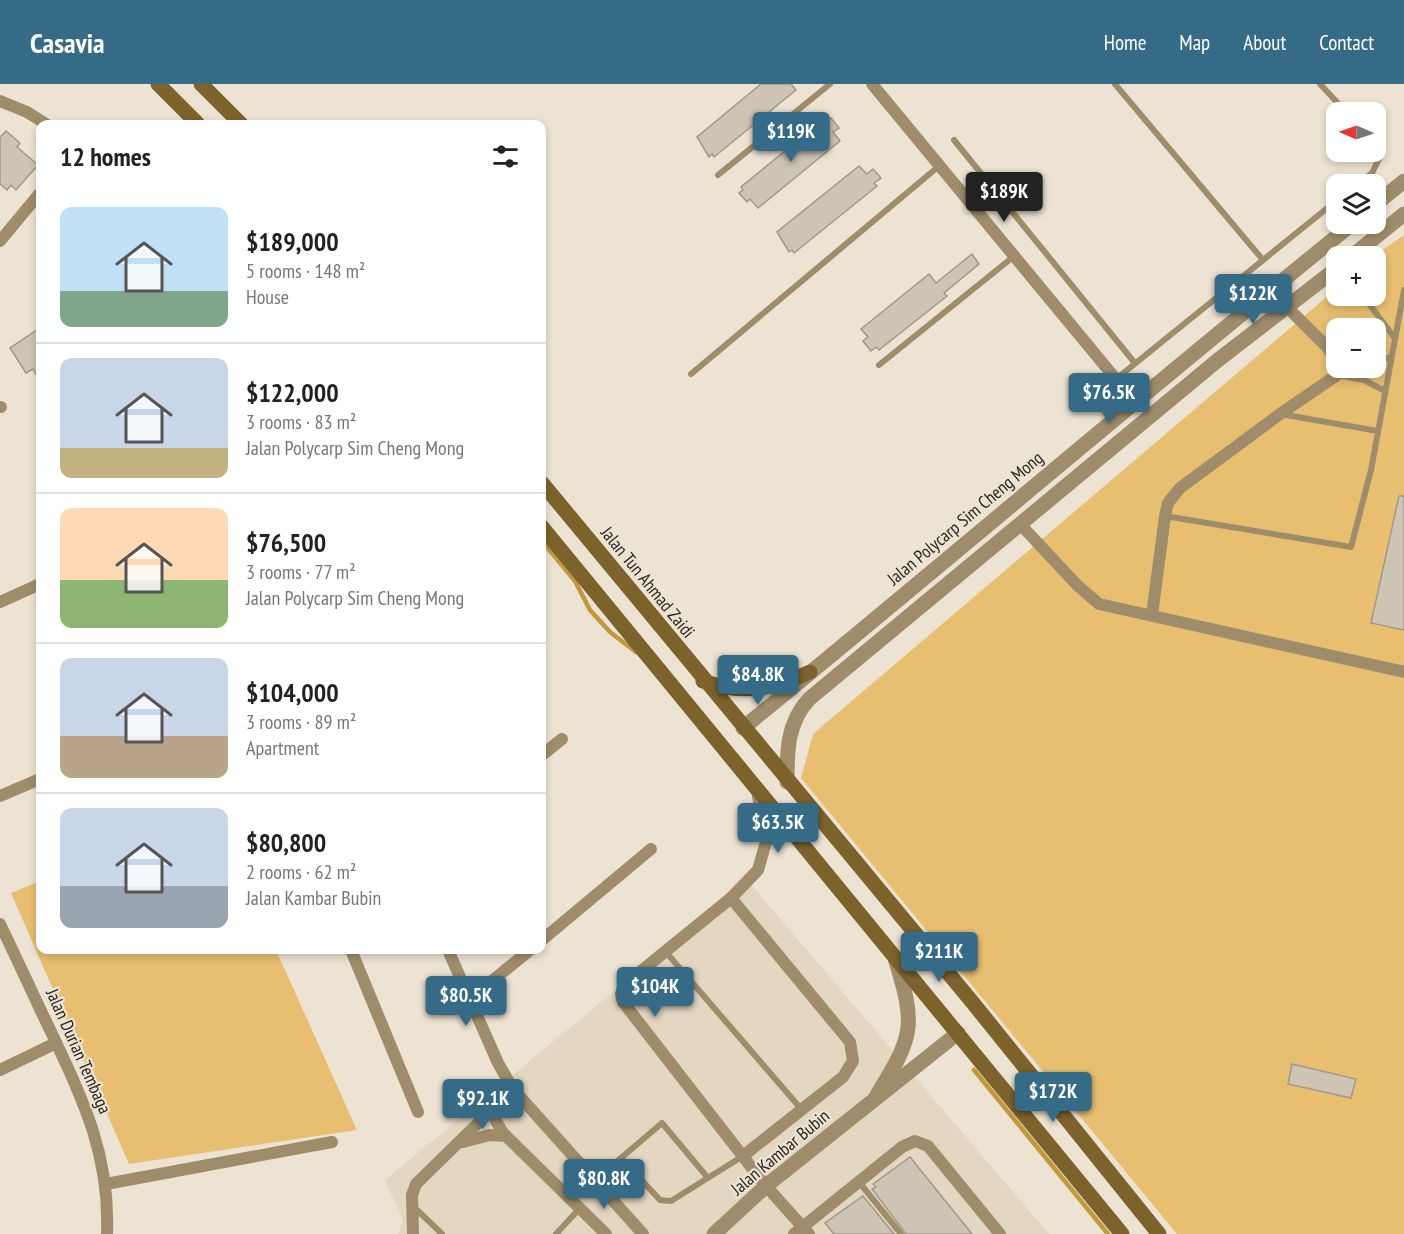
<!DOCTYPE html>
<html lang="en">
<head>
<meta charset="utf-8">
<style>
  body { margin:0; font-family:"PT Sans Narrow",sans-serif; background:#f6f6f6; color:#222; height:100vh; display:flex; flex-direction:column; font-size:22px; white-space:nowrap }
  * { box-sizing:border-box; margin:0 }
  p { font-size:20px; color:#767676 }
  .icon { flex:none; width:33px; height:33px; fill:none; stroke:currentColor; stroke-width:2; stroke-linecap:round; stroke-linejoin:round }
  .map { position:relative; flex:1; overflow:hidden }
  .details { position:absolute; left:36px; top:36px; width:510px; height:834px; display:flex; flex-direction:column; background:#fff; border-radius:12px; box-shadow:0 3px 9px #0003 }
  .details>* { flex:none }
  .needle { width:39px; rotate:272deg }
  .fabs { position:absolute; left:1326px; top:18px; display:grid; gap:12px }
  .fabs a { display:grid; place-items:center; width:60px; height:60px; border-radius:12px; background:#fff; box-shadow:0 3px 9px #0003; font-size:30px }
  .price { position:absolute; translate:-50% -51px; padding:0 14px; border-radius:6px; background:#356b86; color:#fff; font-size:20px; line-height:39px; filter:drop-shadow(0 2px 3px #0008) }
  .price::after { content:''; position:absolute; left:50%; top:36px; width:18px; height:14px; margin-left:-9px; background:inherit; clip-path:polygon(0 0,100% 0,50% 100%) }
  .price.on { background:#222; color:#fff }
  ul { padding:0; list-style:none }
  li { display:flex; align-items:center; gap:18px; height:150px; padding:0 24px }
  li+li { border-top:2px solid #e0e0e0 }
  li span { display:grid; place-items:center; flex:none; width:168px; height:120px; border-radius:12px; color:#555 }
  li>.icon { margin-inline-start:auto }
  span .icon { width:72px; height:72px; fill:#fffc; stroke-width:1 }
  li b { font-size:26px }
  h2 { display:flex; justify-content:space-between; align-items:center; height:72px; padding:0 24px; font-size:26px }
  header { display:flex; align-items:center; gap:36px; box-sizing:border-box; height:84px; padding:0 30px; background:#356b86; color:#fff }
  header strong { font-size:28px }
  nav { display:flex; gap:33px; margin-inline-start:auto; font-size:21px }
  .map>svg:first-child { display:block }
</style>
</head>
<body>
<header>
<strong>Casavia</strong>
<nav><a>Home</a><a>Map</a><a>About</a><a>Contact</a></nav>
</header>
<div class="map">
<svg width="1404" height="1150" viewBox="0 0 1404 1150">
  <rect width="100%" height="100%" fill="#ece3d2"/>
  <polygon fill="#e4d7c1" points="748,797 1049,1150 398,1150 403,1137 385,1096"/>
  <g fill="#e8bf71" fill-rule="evenodd">
    <path d="M1404,151V1150H1177L801,694L813,650L1336,205V212H1376L1374,172ZM1336,244H1376V284H1336Z"/>
    <polygon points="40,797 40,866 276,866 357,1046 129,1080 11,809"/>
  </g>
  <g fill="none" stroke-linecap="round" stroke-linejoin="round">
    <g stroke="#c3973c" stroke-width="4.5">
      <polyline points="542,457 575,497 590,526 610,548 636,568"/>
      <polyline points="974,986 1108,1150"/>
    </g>
  </g>
  <g fill="#cdc4b4" stroke="#a09888" stroke-width="1.5">
    <polygon points="761,0 791,0 796,6 714,73 712,70 709,73 697,53"/>
    <polygon points="831,34 839,44 833,48 840,57 758,124 750,115 747,118 739,109 743,106 741,103 823,36 825,39"/>
    <polygon points="6,47 20,59 17,63 38,81 16,106 11,101 7,106 0,100 0,53"/>
    <polygon points="859,82 867,90 873,85 881,94 874,99 877,102 794,169 792,166 789,168 777,148"/>
    <polygon points="972,170 979,180 944,209 947,212 879,266 876,263 871,267 863,257 868,253 861,245 929,190 936,199"/>
    <polygon points="40,244 40,298 33,285 26,289 10,264"/>
    <polygon points="1399,412 1404,412 1404,546 1371,539"/>
    <polygon points="1292,980 1356,995 1351,1014 1288,1000"/>
    <polygon points="910,1073 972,1150 906,1150 872,1105 876,1103 873,1100"/>
    <polygon points="863,1112 894,1150 834,1150 825,1139"/>
  </g>
  <g fill="none" stroke-linecap="round" stroke-linejoin="round">
    <g stroke="#9f8c6a" stroke-width="6">
      <polyline points="1115,0 1263,176"/>
      <polyline points="1320,0 1346,28"/>
      <polyline points="954,56 1134,278"/>
      <polyline points="718,91 830,0"/>
      <polyline points="1357,100 1372,89 1380,73 1376,63"/>
      <polyline points="976,127 998,110"/>
      <polyline points="1363,212 1394,253"/>
      <polyline points="1376,278 1391,273"/>
      <polyline points="879,281 1013,173"/>
      <polyline points="691,290 939,82"/>
      <polyline points="1337,291 1364,296 1385,307"/>
      <polyline points="1116,295 1336,117"/>
      <polyline points="1280,330 1378,347"/>
      <polyline points="1165,432 1351,463 1371,386 1404,206"/>
      <polyline points="665,867 802,1026"/>
      <polyline points="621,1074 662,1039 708,1094"/>
      <polyline points="595,1097 621,1074 660,1116 671,1117 743,1072"/>
      <polyline points="859,1098 901,1150"/>
      <polyline points="414,1123 442,1150"/>
      <polyline points="556,1150 580,1124"/>
    </g>
    <g stroke="#9f8c6a" stroke-width="12">
      <polyline points="872,0 1134,317"/>
      <polyline points="0,17 27,28 46,40"/>
      <polyline points="0,157 40,109"/>
      <polyline points="1288,224 1327,263 1336,276"/>
      <polyline points="0,323 1,323"/>
      <polyline points="1021,441 1077,501 1099,520 1404,588"/>
      <polyline points="0,518 40,500"/>
      <polyline points="1152,531 1165,432 1168,419 1180,404 1280,330 1337,291 1338,284"/>
      <polyline points="542,671 562,655"/>
      <polyline points="757,706 766,758 758,786 731,814 624,901 621,910 623,918 766,1102 809,1150"/>
      <polyline points="0,712 40,695"/>
      <polyline points="731,814 850,958 853,977 843,993 743,1072"/>
      <path d="M0,840C18,877 35,915 53,952C85,1020 110,1073 107,1150"/>
      <polyline points="542,856 651,765"/>
      <polyline points="351,866 418,1028"/>
      <polyline points="448,866 498,979 513,1005 643,1150"/>
      <polyline points="470,915 530,866"/>
      <polyline points="0,986 56,959"/>
      <polyline points="493,1024 496,1037 503,1049 606,1150"/>
      <polyline points="463,1058 490,1051 506,1052"/>
      <polyline points="106,1100 332,1058"/>
      <polyline points="413,1150 412,1111 416,1100 513,1005"/>
      <polyline points="794,1150 902,1063 915,1057 928,1062 1000,1150"/>
    </g>
    <g stroke="#9f8c6a" stroke-width="15">
      <polyline points="1376,120 1404,97"/>
      <polyline points="1352,172 1404,130"/>
      <path d="M743,644C947,477 1147,306 1352,140"/>
      <path d="M787,698C787,667 787,639 809,615L1218,276L1336,185"/>
      <path d="M877,1011C914,951 916,942 895,874"/>
      <polyline points="714,1150 766,1102 958,949"/>
    </g>
    <g stroke="#7d622b" stroke-width="15">
      <polyline points="158,0 198,40"/>
      <polyline points="201,0 241,40"/>
      <polyline points="542,399 973,919 1159,1150"/>
      <polyline points="542,443 1122,1150"/>
      <path d="M703,597C741,611 774,605 810,588"/>
    </g>
  </g>
  <g text-anchor="middle" dominant-baseline="central" stroke-width="4.5" stroke-linejoin="round" paint-order="stroke">
    <g font-size="18" fill="#292620" stroke="#ece3d2">
      <text transform="translate(965 434) rotate(-40)">Jalan Polycarp Sim Cheng Mong</text>
      <text transform="translate(648 498) rotate(51)">Jalan Tun Ahmad Zaidi</text>
      <text transform="translate(79 967) rotate(66)">Jalan Durian Tembaga</text>
      <text transform="translate(780 1068) rotate(-40)">Jalan Kambar Bubin</text>
    </g>
  </g>
</svg>
<div class="fabs">
<a><svg class="needle" viewBox="-14 -14 28 28"><path d="M0-13l5 13h-10z" fill="#e53935"/><path d="M0 13l5-13h-10z" fill="#767676"/></svg></a>
<a><svg class="icon" aria-label="layers" viewBox="0 0 24 24"><path d="M12 4l9 5-9 5-9-5zM3 14l9 5 9-5"/></svg></a>
<a>+</a>
<a>−</a>
</div>
<b class="price" style="left:791px;top:79px">$119K</b>
<b class="price on" style="left:1004px;top:139px">$189K</b>
<b class="price" style="left:1253px;top:241px">$122K</b>
<b class="price" style="left:1109px;top:340px">$76.5K</b>
<b class="price" style="left:758px;top:622px">$84.8K</b>
<b class="price" style="left:778px;top:770px">$63.5K</b>
<b class="price" style="left:939px;top:899px">$211K</b>
<b class="price" style="left:655px;top:934px">$104K</b>
<b class="price" style="left:466px;top:943px">$80.5K</b>
<b class="price" style="left:1053px;top:1039px">$172K</b>
<b class="price" style="left:483px;top:1046px">$92.1K</b>
<b class="price" style="left:604px;top:1126px">$80.8K</b>
<section class="details">
<h2>12 homes<svg class="icon" aria-label="filters" viewBox="0 0 24 24"><path d="M4 7h16M4 17h16"/><circle cx="9" cy="7" r="2"/><circle cx="15" cy="17" r="2"/></svg></h2>
<ul>
<li><span style="background:linear-gradient(#bfe0f5 70%,#7fa58c 0)"><svg class="icon" aria-label="home" viewBox="0 0 24 24"><path d="M3 11l9-7 9 7M6 9v11h12V9"/></svg></span><div><b>$189,000</b><p>5 rooms · 148 m²</p><p>House</p></div></li>
<li><span style="background:linear-gradient(#c9d6e8 75%,#c2b280 0)"><svg class="icon" aria-label="home" viewBox="0 0 24 24"><path d="M3 11l9-7 9 7M6 9v11h12V9"/></svg></span><div><b>$122,000</b><p>3 rooms · 83 m²</p><p>Jalan Polycarp Sim Cheng Mong</p></div></li>
<li><span style="background:linear-gradient(#ffd9b3 60%,#8fb573 0)"><svg class="icon" aria-label="home" viewBox="0 0 24 24"><path d="M3 11l9-7 9 7M6 9v11h12V9"/></svg></span><div><b>$76,500</b><p>3 rooms · 77 m²</p><p>Jalan Polycarp Sim Cheng Mong</p></div></li>
<li><span style="background:linear-gradient(#c9d6e8 65%,#b9a48a 0)"><svg class="icon" aria-label="home" viewBox="0 0 24 24"><path d="M3 11l9-7 9 7M6 9v11h12V9"/></svg></span><div><b>$104,000</b><p>3 rooms · 89 m²</p><p>Apartment</p></div></li>
<li><span style="background:linear-gradient(#c9d6e8 65%,#9aa5b1 0)"><svg class="icon" aria-label="home" viewBox="0 0 24 24"><path d="M3 11l9-7 9 7M6 9v11h12V9"/></svg></span><div><b>$80,800</b><p>2 rooms · 62 m²</p><p>Jalan Kambar Bubin</p></div></li>
</ul>
</section>
</div>
</body>
</html>
